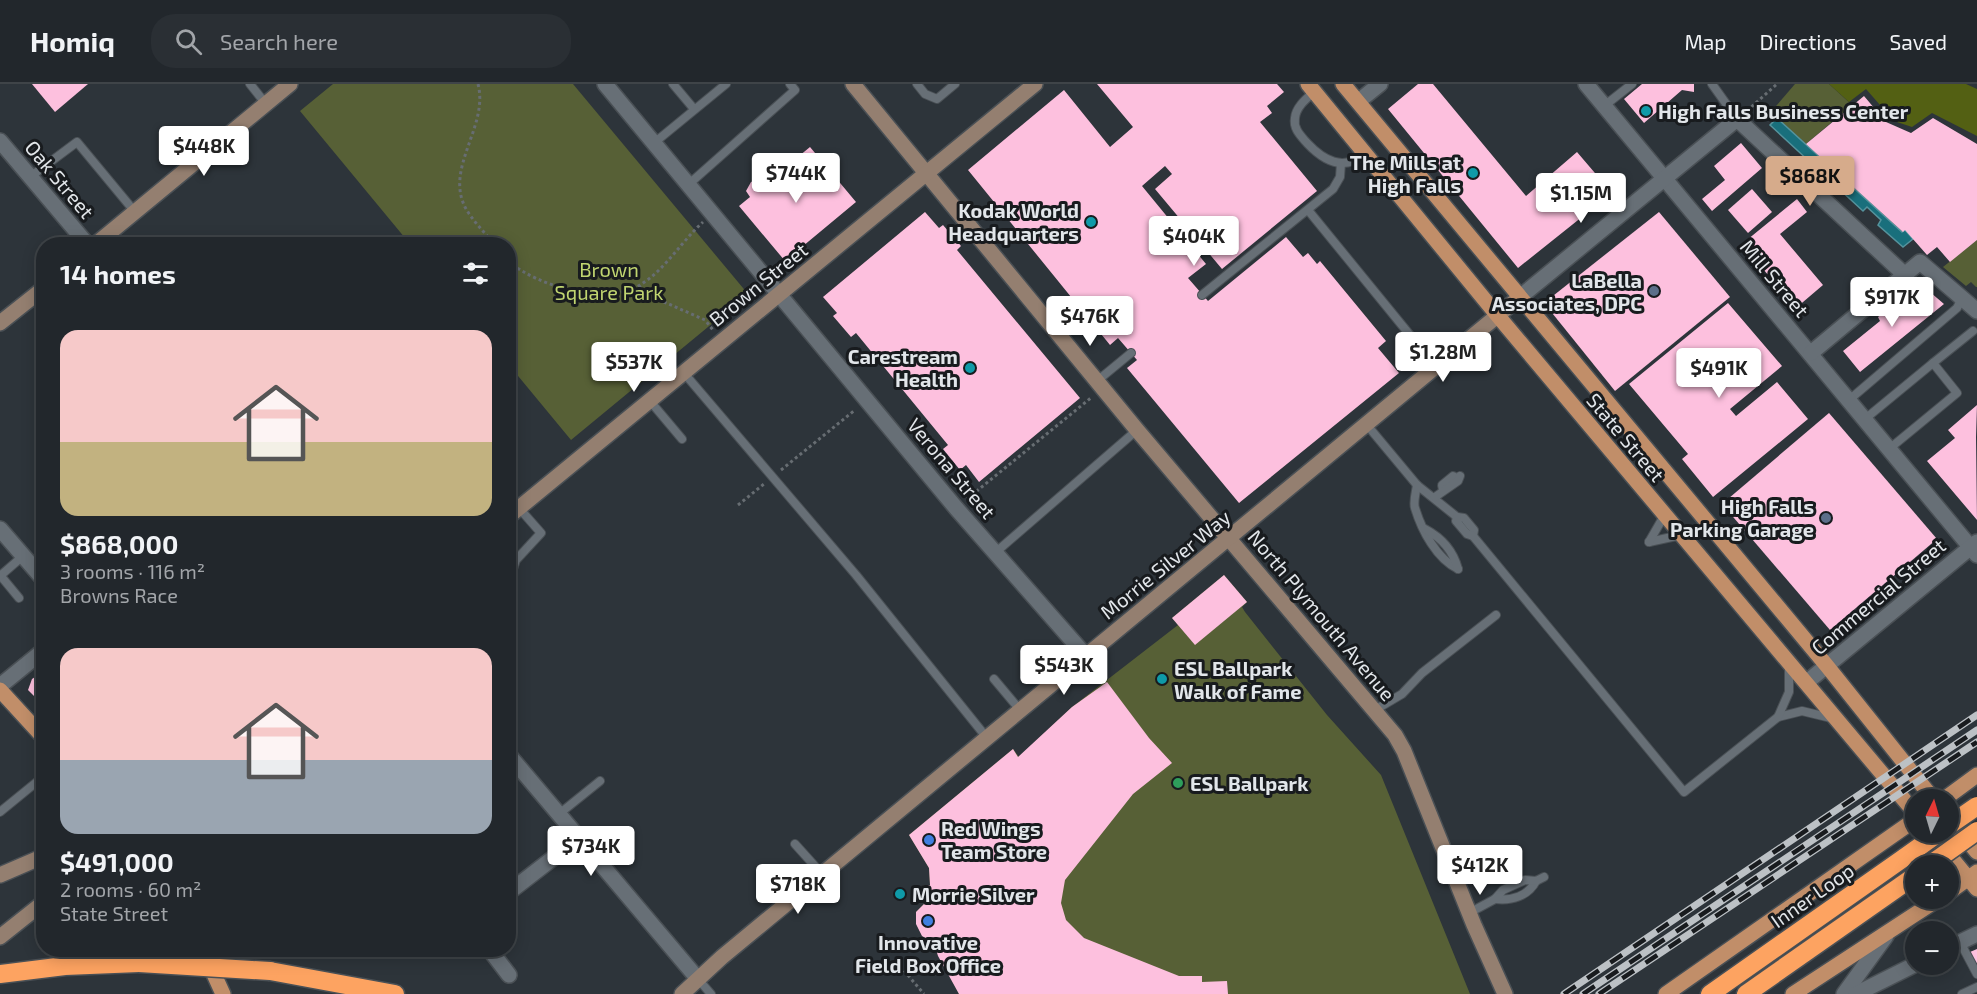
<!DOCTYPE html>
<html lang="en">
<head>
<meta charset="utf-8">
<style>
  body { margin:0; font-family:"Exo 2",sans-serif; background:#2a2f34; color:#f1f3f6; height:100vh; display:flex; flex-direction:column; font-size:22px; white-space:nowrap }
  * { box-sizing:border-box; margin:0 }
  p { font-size:20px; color:#a2a5a9 }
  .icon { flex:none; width:33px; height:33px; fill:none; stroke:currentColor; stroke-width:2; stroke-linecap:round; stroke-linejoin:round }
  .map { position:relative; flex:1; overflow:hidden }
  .side { position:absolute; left:36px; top:153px; width:480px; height:720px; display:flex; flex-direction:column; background:#22272c; border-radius:24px; box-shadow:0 3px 15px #0003,0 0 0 2px #3f4448 }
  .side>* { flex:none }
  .needle { width:39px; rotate:5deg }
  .fabs { position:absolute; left:1905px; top:705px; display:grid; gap:12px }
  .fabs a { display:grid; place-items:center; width:54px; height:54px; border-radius:50%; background:#22272c; box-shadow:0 3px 15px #0003,0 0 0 2px #3f4448; font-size:30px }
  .price { position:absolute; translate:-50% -51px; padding:0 14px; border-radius:6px; background:#fff; color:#222; font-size:20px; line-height:39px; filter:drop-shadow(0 2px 3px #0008) }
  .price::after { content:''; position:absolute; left:50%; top:36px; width:18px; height:14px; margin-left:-9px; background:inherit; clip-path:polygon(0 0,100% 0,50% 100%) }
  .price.current { background:#d6ab8b; color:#111 }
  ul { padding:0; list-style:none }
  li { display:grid; align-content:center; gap:12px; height:318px; padding:0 24px }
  li span { display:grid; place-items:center; height:186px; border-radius:18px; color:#555 }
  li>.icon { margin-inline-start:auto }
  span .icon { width:108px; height:108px; fill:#fffc; stroke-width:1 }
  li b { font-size:26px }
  h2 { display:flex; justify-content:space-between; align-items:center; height:72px; padding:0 24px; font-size:26px }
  header { display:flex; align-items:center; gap:36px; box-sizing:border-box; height:84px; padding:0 30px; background:#22272c; border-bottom:2px solid #3f4448 }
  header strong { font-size:28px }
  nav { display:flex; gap:33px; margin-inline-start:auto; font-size:21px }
  .search { width:420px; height:54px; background:#2a2f34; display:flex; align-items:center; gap:15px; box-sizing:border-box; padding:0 21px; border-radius:24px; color:#a2a5a9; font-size:22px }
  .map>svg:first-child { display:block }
</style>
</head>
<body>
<header>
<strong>Homiq</strong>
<div class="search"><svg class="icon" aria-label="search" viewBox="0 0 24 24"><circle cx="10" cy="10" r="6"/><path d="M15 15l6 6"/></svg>Search here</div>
<nav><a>Map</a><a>Directions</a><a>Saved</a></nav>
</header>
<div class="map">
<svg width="1977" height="910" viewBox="0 0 1977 910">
  <rect width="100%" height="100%" fill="#2d343a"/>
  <g fill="#576036">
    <polygon points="333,0 573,0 748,210 571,356 509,281 508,160 410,160 300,27"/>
    <polygon points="1795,0 1829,0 1852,21 1806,60 1770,29"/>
    <polygon points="1977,156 1977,203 1976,203 1971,198 1966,202 1943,183"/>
    <polygon points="1224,491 1247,518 1242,523 1245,528 1327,631 1381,691 1470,910 959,910 934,859 928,857 919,846 916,828 924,820 922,802 930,801 929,784 909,751 1013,665 1019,673 1072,623 1178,541 1172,534"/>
  </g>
  <polygon fill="#536013" points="1829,0 1966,0 1977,5 1977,52 1932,29 1912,43 1894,37 1866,5 1849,18"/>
  <polygon fill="#196f7c" stroke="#55939d" stroke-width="1.5" points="1777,34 1902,148 1905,146 1913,155 1903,163 1878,141 1881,136 1867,123 1863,127 1770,41"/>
  <g fill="#fdc0de">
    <polygon points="32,0 88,0 55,28"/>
    <polygon points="1097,0 1277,0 1284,8 1267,22 1272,29 1260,38 1317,107 1222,185 1155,105 1172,90 1165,82 1142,102 1206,180 1188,194 1208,217 1286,153 1303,173 1308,169 1317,180 1320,177 1386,257 1378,264 1399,289 1239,419 1127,284 1137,276 1118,254 1110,261 968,86 1064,6 1110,63 1133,43"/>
    <polygon points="1418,0 1433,0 1526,112 1577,68 1612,109 1518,184 1388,25"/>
    <polygon points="1642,0 1694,0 1694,8 1682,6 1644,39 1624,15"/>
    <polygon points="1864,12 1886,38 1911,49 1933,34 1977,60 1977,156 1950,178 1937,163 1927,171 1905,146 1903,148 1806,60"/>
    <polygon points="1741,59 1762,84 1712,127 1702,115 1725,96 1714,82"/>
    <polygon points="810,63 856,118 785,177 739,122 750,113 746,107 751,98 761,94 765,100"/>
    <polygon points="1752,105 1772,128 1748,149 1728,126"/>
    <polygon points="1797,115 1807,128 1780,150 1823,201 1796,224 1742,160"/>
    <polygon points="925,128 939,144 943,141 961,162 957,166 1080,314 979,398 966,381 960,386 943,365 948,361 856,249 851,253 833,232 837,229 823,213"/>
    <polygon points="1659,128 1730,213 1615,307 1544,219"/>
    <polygon points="1923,202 1944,220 1860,288 1843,267 1880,237 1878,233 1884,228 1887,232"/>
    <polygon points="1728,219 1782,282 1730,325 1736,332 1777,298 1808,335 1713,413 1682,375 1688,370 1629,300"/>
    <polygon points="1977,321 1976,353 1977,436 1927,377 1955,354 1948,346"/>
    <polygon points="1829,329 1937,455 1830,546 1722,420"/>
    <polygon points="1224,491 1247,518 1195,561 1172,534"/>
    <polygon points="44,587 44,622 28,606 32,595"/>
    <polygon points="1107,598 1149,654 1172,679 1133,710 1065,796 1061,819 1066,836 1084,854 1179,892 1202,892 1202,898 1227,897 1228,910 959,910 938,872 934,859 922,852 916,840 916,828 924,820 922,802 930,801 929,784 909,751 1013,665 1018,673 1072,623"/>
    <polygon points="1977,865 1977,882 1970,868"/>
  </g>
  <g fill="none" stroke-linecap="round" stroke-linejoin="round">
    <defs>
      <g id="lane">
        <polyline points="250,0 266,20"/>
        <polyline points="673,0 694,25"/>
        <polyline points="917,0 925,10 937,15 955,0"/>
        <polyline points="1712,0 1737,35"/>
        <path d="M1314,8C1306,15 1296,23 1295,34C1293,45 1301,52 1307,59C1323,76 1343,88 1364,70"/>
        <polyline points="1604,22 1632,0"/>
        <polyline points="654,59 726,0"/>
        <polyline points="30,93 77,58 135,128"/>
        <polyline points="689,100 795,6 790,0"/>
        <polyline points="1308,126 1414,256"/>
        <polyline points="1202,211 1333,105 1340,93 1341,79"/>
        <polyline points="1933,279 1973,247"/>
        <polyline points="684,289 856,491 987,654"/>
        <polyline points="1097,297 1131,269"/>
        <polyline points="1849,316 1957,224 1962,214"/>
        <polyline points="650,317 682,355"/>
        <polyline points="1865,335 1933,279 1957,309 1889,365"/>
        <polyline points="1367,341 1417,401 1457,433 1464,434 1474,446 1473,452"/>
        <path d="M1417,401C1416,408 1413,418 1415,424C1422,447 1437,475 1458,485"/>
        <polyline points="1443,406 1442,401 1453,392 1457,394"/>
        <polyline points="1435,413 1458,397 1460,392"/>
        <polyline points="1457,433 1456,437 1467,450 1473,452 1684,708 1778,633 1802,627 1831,634"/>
        <path d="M1425,445C1442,454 1453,466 1458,485"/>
        <polyline points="1649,458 1681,451"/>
        <polyline points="1649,458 1664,432"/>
        <polyline points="996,468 1137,346"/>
        <polyline points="0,491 19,514"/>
        <polyline points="0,492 23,472"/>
        <polyline points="508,500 516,476 541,449 519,424"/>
        <polyline points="994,595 1020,626"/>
        <polyline points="1375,626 1402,610 1422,589 1496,531"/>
        <polyline points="1778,633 1789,608 1789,583"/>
        <polyline points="0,728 44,692"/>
        <polyline points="559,730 600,697"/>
        <polyline points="795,760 822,790"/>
        <path d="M1495,815C1512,817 1528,812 1536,797"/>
        <polyline points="1469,829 1495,815 1503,806 1525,796 1536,797 1544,793"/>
        <polyline points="1960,858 1977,890"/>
        <polyline points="698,895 711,910"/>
        <polyline points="1962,910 1977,903"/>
      </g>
      <g id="street">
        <polyline points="605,0 956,424 1086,572"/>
        <polyline points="1586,0 1977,471"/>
        <polyline points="1359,17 1380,0"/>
        <polyline points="0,57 87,160"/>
        <polyline points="1520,213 1737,35 1905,191"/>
        <polyline points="1811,269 1920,178 1977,227"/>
        <polyline points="0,445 44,496"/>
        <polyline points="1807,598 1977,458"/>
        <polyline points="0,602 44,566"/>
        <polyline points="508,670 698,895"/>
        <polyline points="508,809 579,754"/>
        <polyline points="1948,864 1977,850"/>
        <polyline points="490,866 509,891"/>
        <polyline points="1844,910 1886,852"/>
        <polyline points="1856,910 1916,880"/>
      </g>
      <g id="secondary">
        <polyline points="853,0 1137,346 1395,651 1404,667 1474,841 1505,910"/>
        <polyline points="96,160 290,0"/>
        <polyline points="0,239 44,204"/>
        <polyline points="508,433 1035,0"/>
        <polyline points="0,791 44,772"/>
        <polyline points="0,853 44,818"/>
        <polyline points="682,910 722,873 1520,213"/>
      </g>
      <g id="primary">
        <polyline points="1308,0 1498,232 1916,730"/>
        <polyline points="1343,0 1827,582 1934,716"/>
        <polyline points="0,606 44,654"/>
        <polyline points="1943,716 1977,691"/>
        <polyline points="1948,733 1977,768"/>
        <polyline points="1930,748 1977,805"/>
        <polyline points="1948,809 1977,788"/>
        <polyline points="203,866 223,910"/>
        <polyline points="1666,910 1916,735"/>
        <polyline points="1793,910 1940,814"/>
      </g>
      <g id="highway">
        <polyline points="270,887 395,910"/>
        <polyline points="0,890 65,882 139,879"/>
        <polyline points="1710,910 1905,773"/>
        <polyline points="1746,910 1916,791"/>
      </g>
    </defs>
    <use href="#lane" stroke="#4a5055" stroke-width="10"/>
    <use href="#street" stroke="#4a5055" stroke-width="18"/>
    <use href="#secondary" stroke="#4a5055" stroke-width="18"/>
    <use href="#primary" stroke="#4a5055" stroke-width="18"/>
    <use href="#highway" stroke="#4a5055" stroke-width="21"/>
    <g stroke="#676d72" stroke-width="3" stroke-dasharray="3 3" stroke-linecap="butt">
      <path d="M478,0C489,42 445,83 465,123C472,136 485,149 494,160"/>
      <polyline points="1747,27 1777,0"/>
      <path d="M508,177C537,202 605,222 640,201C665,186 681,158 703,138"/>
      <polyline points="639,202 646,210 705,236 713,246"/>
      <polyline points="781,386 855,326"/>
      <polyline points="967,415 1092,313"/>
      <polyline points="738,421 764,400"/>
      <polyline points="900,882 924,910"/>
    </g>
    <use href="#lane" stroke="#676f76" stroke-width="8"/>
    <use href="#street" stroke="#676f76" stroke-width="15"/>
    <use href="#secondary" stroke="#947f70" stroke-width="15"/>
    <use href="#primary" stroke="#c18e69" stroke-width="15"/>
    <use href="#highway" stroke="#fda361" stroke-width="18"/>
    <defs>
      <g id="rail">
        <polyline points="1564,910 1977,631"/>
        <polyline points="1583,910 1977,646"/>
        <polyline points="1599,910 1977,658"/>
      </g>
    </defs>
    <use href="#rail" stroke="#bcc1c5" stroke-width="7"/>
    <use href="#rail" stroke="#181b1e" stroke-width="4.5" stroke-dasharray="14" stroke-linecap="butt"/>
    <defs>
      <g id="highway-bridge">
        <polyline points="1948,742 1977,722"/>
        <polyline points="1905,773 1940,748"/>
        <polyline points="1928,782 1977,747"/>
        <polyline points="139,879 270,887"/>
      </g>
    </defs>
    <use href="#highway-bridge" stroke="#4a5055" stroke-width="21" stroke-linecap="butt"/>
    <use href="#highway-bridge" stroke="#fda361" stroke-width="18"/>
  </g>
  <g fill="#0f9aa8" stroke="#181b1e" stroke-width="2">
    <circle cx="1646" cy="27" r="6"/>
    <circle cx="1473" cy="89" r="6"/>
    <circle cx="1091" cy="138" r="6"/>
    <circle cx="970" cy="284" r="6"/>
    <circle cx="1162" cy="595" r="6"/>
    <circle cx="900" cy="810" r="6"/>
  </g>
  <g fill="#5c6f8a" stroke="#181b1e" stroke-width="2">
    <circle cx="1654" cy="207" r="6"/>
    <circle cx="1826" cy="434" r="6"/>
  </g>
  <circle fill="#2e9e5b" stroke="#181b1e" stroke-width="2" cx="1178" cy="699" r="6"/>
  <g fill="#3f7fe0" stroke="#181b1e" stroke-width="2">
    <circle cx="929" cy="756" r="6"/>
    <circle cx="928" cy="837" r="6"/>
  </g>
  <g text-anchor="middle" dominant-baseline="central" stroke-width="6" stroke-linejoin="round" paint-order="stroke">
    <g font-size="20" font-weight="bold" fill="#e2e6ea" stroke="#181b1e" text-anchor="start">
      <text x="1658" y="27">High Falls Business Center</text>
      <text x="1461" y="78" text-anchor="end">The Mills at<tspan x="1461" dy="23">High Falls</tspan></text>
      <text x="1079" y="126" text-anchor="end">Kodak World<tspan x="1079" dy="23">Headquarters</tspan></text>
      <text x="1642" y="196" text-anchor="end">LaBella<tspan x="1642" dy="23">Associates, DPC</tspan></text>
      <text x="958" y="272" text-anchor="end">Carestream<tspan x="958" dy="23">Health</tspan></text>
      <text x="1814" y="422" text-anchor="end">High Falls<tspan x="1814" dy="23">Parking Garage</tspan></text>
      <text x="1174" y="584">ESL Ballpark<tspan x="1174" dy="23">Walk of Fame</tspan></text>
      <text x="1190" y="699">ESL Ballpark</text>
      <text x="941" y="744">Red Wings<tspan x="941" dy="23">Team Store</tspan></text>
      <text x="912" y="810">Morrie Silver</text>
      <text x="928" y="858" text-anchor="middle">Innovative<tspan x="928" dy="23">Field Box Office</tspan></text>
    </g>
    <g font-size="20" fill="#e2e6ea" stroke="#181b1e">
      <text transform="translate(60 95) rotate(50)">Oak Street</text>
      <text transform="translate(1775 194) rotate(50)">Mill Street</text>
      <text transform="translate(758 200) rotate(-39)">Brown Street</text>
      <text transform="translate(1626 353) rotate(50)">State Street</text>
      <text transform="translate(952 384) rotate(50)">Verona Street</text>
      <text transform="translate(1165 480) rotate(-39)">Morrie Silver Way</text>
      <text transform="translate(1878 512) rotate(-40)">Commercial Street</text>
      <text transform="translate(1322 531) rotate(50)">North Plymouth Avenue</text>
      <text transform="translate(1812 811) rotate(-35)">Inner Loop</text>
    </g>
    <g font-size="20" fill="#c0d570" stroke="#181b1e">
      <text x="609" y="185">Brown<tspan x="609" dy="23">Square Park</tspan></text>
    </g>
  </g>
</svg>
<div class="fabs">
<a><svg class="needle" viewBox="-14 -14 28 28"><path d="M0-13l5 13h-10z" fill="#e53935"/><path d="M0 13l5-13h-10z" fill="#a2a5a9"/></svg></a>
<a>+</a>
<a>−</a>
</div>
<b class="price" style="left:204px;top:93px">$448K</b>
<b class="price" style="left:796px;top:120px">$744K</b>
<b class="price current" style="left:1810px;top:123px">$868K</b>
<b class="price" style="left:1581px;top:140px">$1.15M</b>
<b class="price" style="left:1194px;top:183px">$404K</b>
<b class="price" style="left:1892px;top:244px">$917K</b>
<b class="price" style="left:1090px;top:263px">$476K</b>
<b class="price" style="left:1443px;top:299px">$1.28M</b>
<b class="price" style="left:634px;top:309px">$537K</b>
<b class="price" style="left:1719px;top:315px">$491K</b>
<b class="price" style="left:1064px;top:612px">$543K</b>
<b class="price" style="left:591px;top:793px">$734K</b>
<b class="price" style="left:1480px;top:812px">$412K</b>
<b class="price" style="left:798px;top:831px">$718K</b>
<section class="side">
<h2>14 homes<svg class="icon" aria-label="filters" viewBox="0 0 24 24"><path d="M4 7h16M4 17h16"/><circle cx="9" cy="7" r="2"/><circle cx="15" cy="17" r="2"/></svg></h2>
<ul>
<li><span style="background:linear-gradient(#f6c9c9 60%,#c2b280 0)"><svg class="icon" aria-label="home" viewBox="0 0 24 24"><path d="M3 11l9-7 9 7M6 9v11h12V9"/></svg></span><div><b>$868,000</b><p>3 rooms · 116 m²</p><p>Browns Race</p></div></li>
<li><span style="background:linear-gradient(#f6c9c9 60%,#9aa5b1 0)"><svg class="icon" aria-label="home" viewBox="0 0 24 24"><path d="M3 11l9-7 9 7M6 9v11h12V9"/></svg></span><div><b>$491,000</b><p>2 rooms · 60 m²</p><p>State Street</p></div></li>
</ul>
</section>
</div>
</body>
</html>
